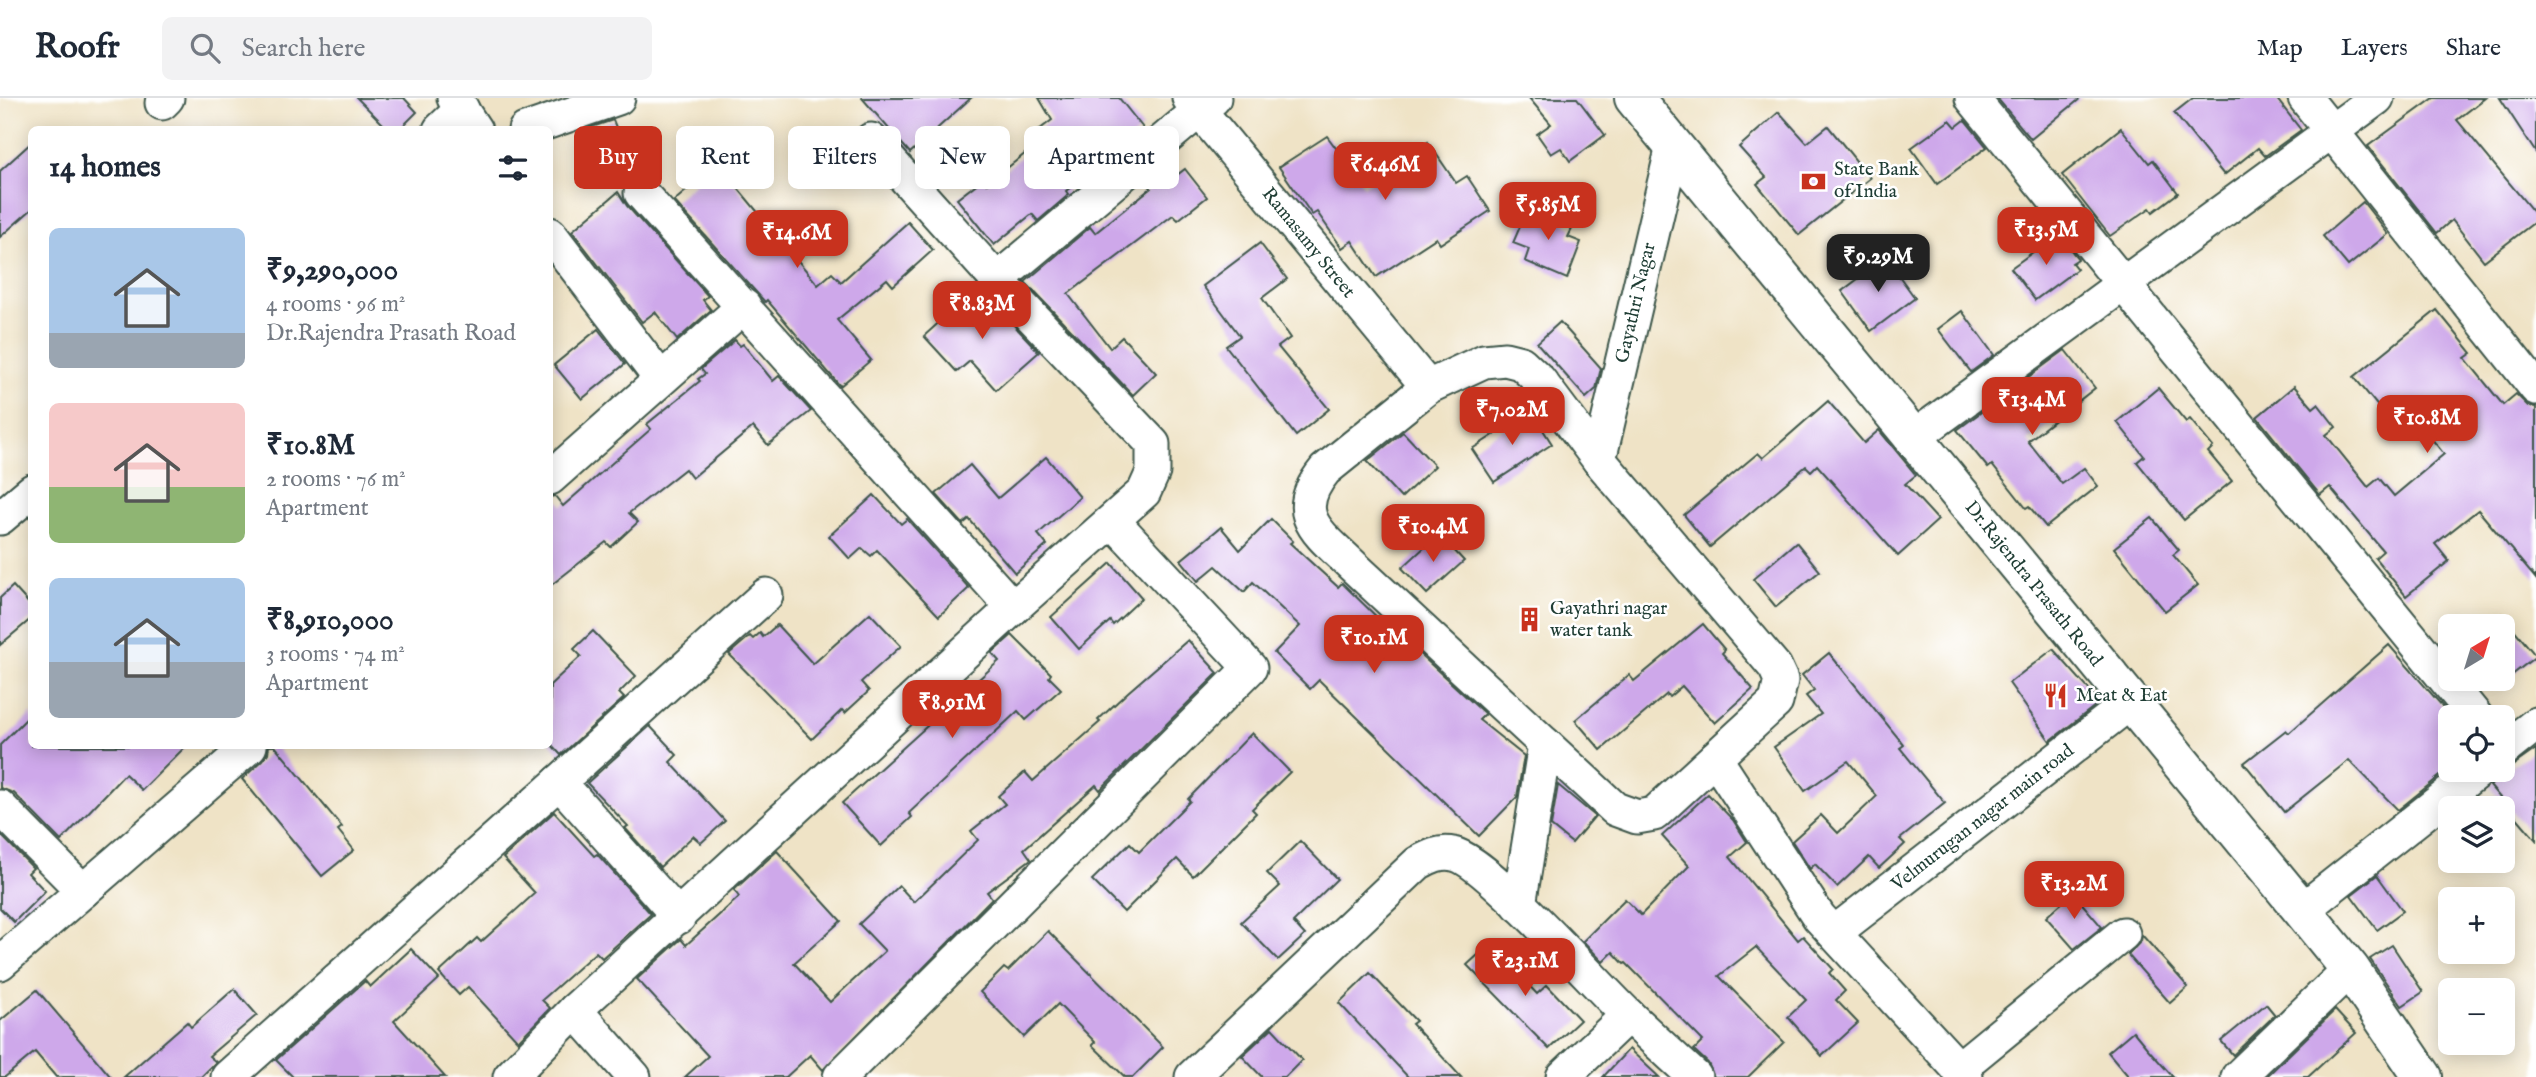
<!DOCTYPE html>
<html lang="en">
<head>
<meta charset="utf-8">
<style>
  body { margin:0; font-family:"IM FELL English",serif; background:#f2f2f3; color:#1f2937; height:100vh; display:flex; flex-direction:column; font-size:26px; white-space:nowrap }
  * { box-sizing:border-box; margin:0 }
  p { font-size:23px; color:#747a83 }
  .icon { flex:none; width:38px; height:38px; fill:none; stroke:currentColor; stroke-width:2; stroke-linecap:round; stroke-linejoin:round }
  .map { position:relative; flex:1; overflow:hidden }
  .sheet { position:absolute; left:28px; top:28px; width:525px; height:623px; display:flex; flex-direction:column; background:#fff; border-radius:10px; box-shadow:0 4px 18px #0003 }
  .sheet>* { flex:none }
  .guide { position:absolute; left:574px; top:28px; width:665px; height:63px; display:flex; gap:14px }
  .needle { width:46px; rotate:38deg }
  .controls { position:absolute; left:2438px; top:516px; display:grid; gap:14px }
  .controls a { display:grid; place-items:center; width:77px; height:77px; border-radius:10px; background:#fff; box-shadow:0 4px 18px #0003; font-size:35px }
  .price { position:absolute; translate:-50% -60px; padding:0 16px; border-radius:14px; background:#c8321e; color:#fff; font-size:23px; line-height:46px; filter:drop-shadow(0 2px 4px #0008) }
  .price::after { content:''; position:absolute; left:50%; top:42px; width:21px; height:16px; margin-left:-10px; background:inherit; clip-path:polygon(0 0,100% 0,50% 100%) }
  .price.active { background:#222; color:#fff }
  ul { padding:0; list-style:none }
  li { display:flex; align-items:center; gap:21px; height:175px; padding:0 21px }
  li span { display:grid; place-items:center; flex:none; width:196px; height:140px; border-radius:10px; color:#555 }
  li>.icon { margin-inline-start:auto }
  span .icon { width:84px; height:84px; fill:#fffc; stroke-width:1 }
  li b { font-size:30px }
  h2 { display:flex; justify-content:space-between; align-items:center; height:84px; padding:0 21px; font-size:30px }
  .chip { padding:0 24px; border-radius:10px; background:#fff; box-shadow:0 4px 18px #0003; font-size:24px; line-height:63px }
  .chip.active { background:#c8321e; color:#fff }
  header { display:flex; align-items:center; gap:42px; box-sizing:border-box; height:98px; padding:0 35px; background:#fff; border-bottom:2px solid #e0e1e3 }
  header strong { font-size:33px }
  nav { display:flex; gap:38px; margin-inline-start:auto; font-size:24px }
  .search { width:490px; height:63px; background:#f2f2f3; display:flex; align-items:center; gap:18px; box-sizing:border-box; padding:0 24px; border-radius:10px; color:#747a83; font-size:26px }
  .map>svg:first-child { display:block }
</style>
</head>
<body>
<header>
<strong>Roofr</strong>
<div class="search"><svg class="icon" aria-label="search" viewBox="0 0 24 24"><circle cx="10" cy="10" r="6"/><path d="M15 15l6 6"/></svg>Search here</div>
<nav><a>Map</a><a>Layers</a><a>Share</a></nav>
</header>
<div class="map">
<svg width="2536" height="979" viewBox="0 0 2536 979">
  <rect width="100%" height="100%" fill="#fff"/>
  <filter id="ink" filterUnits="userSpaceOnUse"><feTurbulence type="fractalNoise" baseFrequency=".0143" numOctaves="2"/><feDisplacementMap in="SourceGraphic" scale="14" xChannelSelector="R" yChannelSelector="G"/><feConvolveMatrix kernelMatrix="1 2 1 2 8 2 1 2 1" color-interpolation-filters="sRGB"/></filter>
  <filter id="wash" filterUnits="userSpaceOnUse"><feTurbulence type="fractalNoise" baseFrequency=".00686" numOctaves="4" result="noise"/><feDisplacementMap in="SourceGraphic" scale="28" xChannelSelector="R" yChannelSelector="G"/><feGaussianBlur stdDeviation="1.57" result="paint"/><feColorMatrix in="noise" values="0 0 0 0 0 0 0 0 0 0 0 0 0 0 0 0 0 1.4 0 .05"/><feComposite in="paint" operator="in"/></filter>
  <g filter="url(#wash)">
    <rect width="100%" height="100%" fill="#efe3c6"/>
    <g id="blocks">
      <g fill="#cea8ea">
        <polygon points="357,0 404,0 417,14 399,32 389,32"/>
        <polygon points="862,0 971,0 910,55"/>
        <polygon points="1039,0 1119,0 1143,30 1066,93 1068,96 1066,99 1038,123 1032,116 994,147 957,101 983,81 987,86 1041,43 1035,35 1052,22"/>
        <polygon points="1529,0 1577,0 1605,37 1570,63 1561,50 1551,56 1537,36 1551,26"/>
        <polygon points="1997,0 2081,0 2031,41"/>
        <polygon points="2193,0 2276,0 2301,32 2265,58 2258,50 2224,77 2174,15"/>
        <polygon points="2434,0 2485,0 2457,22 2536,117 2536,123 2484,163 2452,122 2437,135 2368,48"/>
        <polygon points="2500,0 2536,0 2536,55"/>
        <polygon points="1779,14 1807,45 1828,28 1870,80 1799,137 1757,86 1766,79 1739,49"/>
        <polygon points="613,22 628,59 603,70 586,31"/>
        <polygon points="1950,22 1956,29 1965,22 1987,49 1937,86 1911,50"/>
        <polygon points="2121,30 2149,65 2153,62 2178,95 2153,114 2150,110 2110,138 2062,77"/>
        <polygon points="1327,38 1364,88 1428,44 1456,85 1467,78 1490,113 1440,146 1436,140 1376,179 1352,143 1342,150 1317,114 1312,117 1279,69"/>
        <polygon points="32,44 32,111 0,139 0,73"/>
        <polygon points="718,66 818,187 832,175 841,184 908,124 933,152 893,188 887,181 837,222 871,262 840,288 767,202 765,204 674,103"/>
        <polygon points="1185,71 1207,99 1178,122 1173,117 1068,196 1110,250 1122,239 1156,275 1133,297 1025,184 1090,129 1095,135 1151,90 1148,86 1167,72 1173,80"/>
        <polygon points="618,94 627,108 708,198 703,202 711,212 677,242 655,214 642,224 572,133"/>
        <polygon points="2363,104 2388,136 2348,168 2323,138"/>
        <polygon points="1536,107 1550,113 1572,131 1568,139 1581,144 1567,181 1525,163 1529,151 1513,145 1524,119 1530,122"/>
        <polygon points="2058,136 2078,161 2072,165 2077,171 2035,202 2011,170"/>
        <polygon points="1260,145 1287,181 1262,200 1290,240 1278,249 1329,311 1296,338 1226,248 1240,238 1203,188"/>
        <polygon points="1886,160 1915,200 1871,233 1842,193"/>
        <polygon points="975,192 991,209 994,206 1039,254 996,292 970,263 957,274 924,238"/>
        <polygon points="2437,212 2472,255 2465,260 2503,307 2516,296 2528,308 2536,309 2536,481 2478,412 2435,446 2449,463 2406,498 2375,460 2383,453 2330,389 2320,397 2257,319 2294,288 2313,310 2318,306 2336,329 2326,337 2368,389 2379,380 2394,398 2444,356 2406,309 2389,322 2354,279"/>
        <polygon points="1962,213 1994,257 1971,274 1938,231"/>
        <polygon points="1560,224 1601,270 1596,291 1586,300 1537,245"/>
        <polygon points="598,231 625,266 582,301 554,267"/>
        <polygon points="735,242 740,248 743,246 773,283 779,278 811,313 768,347 753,329 692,380 685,371 629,415 638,424 611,449 606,444 550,488 550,399 555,398 563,408 651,331 647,326 700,283 698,281 705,276 701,271"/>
        <polygon points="2065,252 2095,290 2028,343 2062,386 2084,370 2098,388 2046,429 2029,408 2026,410 1992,367 1988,370 1957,332"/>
        <polygon points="2158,290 2186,324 2190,321 2213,349 2208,354 2232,383 2184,422 2137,364 2144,358 2117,324"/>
        <polygon points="1828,303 1864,345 1879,332 1916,377 1905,386 1938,422 1898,458 1817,367 1811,373 1806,368 1710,449 1684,417 1758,355 1763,360"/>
        <polygon points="1531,313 1552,346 1494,384 1472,351"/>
        <polygon points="1403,334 1435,368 1401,400 1367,363"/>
        <polygon points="1046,359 1080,399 1038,436 1047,447 1015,475 969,421 963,426 936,396 970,367 998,400"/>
        <polygon points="874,397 901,426 907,421 969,490 939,518 877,452 871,458 862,450 850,461 829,438"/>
        <polygon points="2152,420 2179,452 2173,457 2198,487 2165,513 2114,450"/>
        <polygon points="1271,421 1293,443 1290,445 1338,489 1342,485 1386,528 1388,527 1485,616 1479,622 1524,658 1517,699 1479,738 1319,582 1310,591 1274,555 1300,528 1253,484 1244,494 1216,468 1198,483 1181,462 1221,429 1240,452"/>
        <polygon points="1439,436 1464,463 1427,496 1402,470"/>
        <polygon points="1796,444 1820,473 1776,509 1753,481"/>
        <polygon points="1111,465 1142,500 1113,527 1110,523 1079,551 1051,519"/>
        <polygon points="13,488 32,509 32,520 0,547 0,500"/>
        <polygon points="870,515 901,548 861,584 869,593 845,615 842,612 812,641 729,556 750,538 753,541 760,535 763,539 777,527 813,566"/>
        <polygon points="2502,517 2536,558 2502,585"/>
        <polygon points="1703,526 1725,552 1722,555 1753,591 1715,625 1682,588 1669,599 1667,596 1601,652 1575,622 1629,577 1634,583"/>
        <polygon points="593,533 636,578 619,595 624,600 561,657 550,645 550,587 581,558 574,551"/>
        <polygon points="1012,537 1051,576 1049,579 1061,591 1026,622 1018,613 909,715 912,719 881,748 842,705 999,563 992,555"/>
        <polygon points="1188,542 1218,575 1109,683 1100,692 1096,687 1024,751 1031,761 987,794 992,800 823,972 810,957 786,979 685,979 708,958 637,881 681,841 686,847 739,799 734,792 777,753 841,823 794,865 830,904 885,853 859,826 899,788 914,804 978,742 971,733 1005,706 998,698 1025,674 1033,683 1100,624 1098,622 1128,594"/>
        <polygon points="2389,547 2450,617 2450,670 2398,712 2349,662 2284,714 2244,665 2286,632 2289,635"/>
        <polygon points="2053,551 2100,604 2050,643 2009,585"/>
        <polygon points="1829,555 1904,647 1900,650 1945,705 1900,741 1905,746 1879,770 1869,759 1837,789 1815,766 1810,771 1792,743 1821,717 1838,735 1877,698 1848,663 1805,693 1774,649 1821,616 1806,598 1814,592 1802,577"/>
        <polygon points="32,615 32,648 186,648 142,692 125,676 61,743 14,695 0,690 0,647"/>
        <polygon points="650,628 677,657 670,664 725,723 701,745 693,738 660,769 625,730 628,728 587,685"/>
        <polygon points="1252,635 1290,674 1252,711 1256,715 1193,778 1177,761 1124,814 1092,782 1130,745 1139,754 1190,703 1188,701"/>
        <polygon points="269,648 275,648 342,729 338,732 354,752 322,778 242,681 263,662 268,655"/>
        <polygon points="2536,651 2536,742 2490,688 2508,671"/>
        <polygon points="1558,687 1595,718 1572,745 1551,728"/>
        <polygon points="1708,696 1733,722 1747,744 1730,759 1798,842 1803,838 1833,871 1829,875 1845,893 1836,902 1858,925 1822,958 1788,919 1806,902 1756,849 1719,878 1784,944 1748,979 1714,979 1708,965 1694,952 1703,943 1626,865 1624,866 1613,854 1603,864 1583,843 1625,801 1641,817 1689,768 1662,738"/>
        <polygon points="554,714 594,758 597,756 651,816 602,860 596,854 542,902 550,910 518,943 468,889 459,897 439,875 477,840 481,844 535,795 503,760"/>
        <polygon points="0,736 33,770 28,775 45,793 14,824 0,810"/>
        <polygon points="1300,743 1337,781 1293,824 1305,837 1278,862 1241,824 1280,788 1267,775"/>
        <polygon points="2377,777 2403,813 2377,832 2351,797"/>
        <polygon points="2073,795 2102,829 2074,851 2046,819"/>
        <polygon points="1048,833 1163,949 1133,979 1125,979 1092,947 1095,944 1058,906 1024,939 980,894 1004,870 1008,873"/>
        <polygon points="2142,837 2188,889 2170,905 2128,857 2141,843"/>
        <polygon points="1490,846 1537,896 1547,887 1580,922 1549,951 1467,867"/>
        <polygon points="2392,847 2423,894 2402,908 2370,861"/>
        <polygon points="411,851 439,881 394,923 445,979 293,979 276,962 365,883 370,889"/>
        <polygon points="1370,875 1416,923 1412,926 1461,979 1408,979 1339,905"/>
        <polygon points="234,891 257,917 209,958 216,964 201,979 124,979 187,924 191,929"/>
        <polygon points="37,892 111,979 56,979 35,954 5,979 0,979 0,923"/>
        <polygon points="2266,906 2275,917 2233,957 2221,943"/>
        <polygon points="2335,912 2356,935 2308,979 2266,979"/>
        <polygon points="1272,930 1302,962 1285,979 1262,979 1242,958"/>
        <polygon points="2133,933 2147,950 2173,979 2129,979 2108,954"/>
        <polygon points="1629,951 1659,979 1603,979"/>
      </g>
    </g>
  </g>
  <g filter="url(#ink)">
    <use href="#blocks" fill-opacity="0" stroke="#3e564a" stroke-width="2"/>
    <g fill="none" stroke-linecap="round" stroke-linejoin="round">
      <defs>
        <g id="minor">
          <polyline points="454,0 475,32"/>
          <polyline points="1189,0 1428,289"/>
          <polyline points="1972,0 2477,620"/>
          <polyline points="2305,0 2536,290"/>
          <polyline points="162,5 167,0"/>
          <polyline points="440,32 462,11"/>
          <polyline points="525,32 618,0"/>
          <polyline points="641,95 1013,510"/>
          <polyline points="550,136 660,280"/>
          <polyline points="997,182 1214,0"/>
          <polyline points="1913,340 2377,0"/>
          <polyline points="1599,362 1673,48"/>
          <polyline points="550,380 744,208"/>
          <polyline points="0,420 32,393"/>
          <polyline points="1545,646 1615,711 1637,719 1654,716 1715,660 1819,819 1966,979"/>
          <polyline points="2502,653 2536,626"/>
          <polyline points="559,684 766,497"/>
          <polyline points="0,709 83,793"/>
          <path d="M1519,807L1545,646L1353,468C1319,435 1288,417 1325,372L1428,289L1484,263L1505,261L1521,265L1539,282L1599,362L1775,569L1781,582L1776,604L1715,660"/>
          <polyline points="2302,812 2479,672"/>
          <polyline points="1834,835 2131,604"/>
          <polyline points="0,865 250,648"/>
          <polyline points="575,912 634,979"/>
          <polyline points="1958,971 2123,836"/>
          <polyline points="228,979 559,684 679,819"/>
          <polyline points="510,979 575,912 1013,510 1144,394 1153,374 1153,346 997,182 871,42"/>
          <polyline points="840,979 1250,570 1113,423"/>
          <path d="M1192,979L1418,765C1429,759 1440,753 1453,756C1485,761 1598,889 1629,918C1650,938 1673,959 1695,979"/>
          <polyline points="1563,979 1628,917"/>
          <polyline points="2238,979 2350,871"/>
        </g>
        <polyline id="tertiary" points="1634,0 2302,812 2350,871 2423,979"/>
      </defs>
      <use href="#minor" stroke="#3e564a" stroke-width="37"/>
      <use href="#tertiary" stroke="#3e564a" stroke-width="42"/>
      <use href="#minor" stroke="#fff" stroke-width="33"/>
      <use href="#tertiary" stroke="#fff" stroke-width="38"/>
    </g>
  </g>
  <defs>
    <symbol id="bank-bare" viewBox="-9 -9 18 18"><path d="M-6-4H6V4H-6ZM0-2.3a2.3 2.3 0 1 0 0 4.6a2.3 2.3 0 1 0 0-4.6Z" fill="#c8321e" stroke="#fff" stroke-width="2.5" paint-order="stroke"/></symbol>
    <symbol id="building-bare" viewBox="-9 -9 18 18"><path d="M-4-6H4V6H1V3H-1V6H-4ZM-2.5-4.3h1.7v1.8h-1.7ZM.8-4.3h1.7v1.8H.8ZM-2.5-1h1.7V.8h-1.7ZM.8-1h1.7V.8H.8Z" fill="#c8321e" stroke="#fff" stroke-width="2.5" paint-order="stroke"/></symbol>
    <symbol id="restaurant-bare" viewBox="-9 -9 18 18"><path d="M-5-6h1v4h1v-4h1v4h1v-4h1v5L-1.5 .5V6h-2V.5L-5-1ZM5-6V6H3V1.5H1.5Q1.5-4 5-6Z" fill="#c8321e" stroke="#fff" stroke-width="2.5" paint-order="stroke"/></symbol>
  </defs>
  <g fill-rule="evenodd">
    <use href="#bank-bare" x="1796" y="66" width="35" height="35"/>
    <use href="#building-bare" x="1512" y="504" width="35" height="35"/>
    <use href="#restaurant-bare" x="2038" y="580" width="35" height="35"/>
  </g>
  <g text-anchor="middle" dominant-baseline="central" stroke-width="5" stroke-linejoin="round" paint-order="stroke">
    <g font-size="19" fill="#1f3d34" stroke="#fff" text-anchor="start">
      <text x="1834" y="72">State Bank<tspan x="1834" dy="22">of India</tspan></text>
      <text x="1550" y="511">Gayathri nagar<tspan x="1550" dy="22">water tank</tspan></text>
      <text x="2076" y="598">Meat &amp; Eat</text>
    </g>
    <g font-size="19" fill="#1f3d34" stroke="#fff">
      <text transform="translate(1308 145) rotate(51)">Ramasamy Street</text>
      <text transform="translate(1636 205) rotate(-77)">Gayathri Nagar</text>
      <text transform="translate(2033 486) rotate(51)">Dr.Rajendra Prasath Road</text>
      <text transform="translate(1983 720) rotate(-38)">Velmurugan nagar main road</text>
    </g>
  </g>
</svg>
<div class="controls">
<a><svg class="needle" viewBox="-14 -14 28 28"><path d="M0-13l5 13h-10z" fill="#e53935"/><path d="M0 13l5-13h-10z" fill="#747a83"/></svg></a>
<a><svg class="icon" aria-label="locate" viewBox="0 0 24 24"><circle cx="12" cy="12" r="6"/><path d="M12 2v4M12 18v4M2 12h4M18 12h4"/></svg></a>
<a><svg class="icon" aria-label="layers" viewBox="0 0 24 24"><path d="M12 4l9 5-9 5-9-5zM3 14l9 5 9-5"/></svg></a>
<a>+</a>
<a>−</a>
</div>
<b class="price" style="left:1385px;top:104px">₹6.46M</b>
<b class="price" style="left:1548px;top:144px">₹5.85M</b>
<b class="price" style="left:2046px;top:169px">₹13.5M</b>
<b class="price" style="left:797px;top:172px">₹14.6M</b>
<b class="price active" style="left:1878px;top:196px">₹9.29M</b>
<b class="price" style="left:982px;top:243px">₹8.83M</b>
<b class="price" style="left:2032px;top:339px">₹13.4M</b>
<b class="price" style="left:1512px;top:349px">₹7.02M</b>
<b class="price" style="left:2427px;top:357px">₹10.8M</b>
<b class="price" style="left:1433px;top:466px">₹10.4M</b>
<b class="price" style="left:1374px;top:577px">₹10.1M</b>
<b class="price" style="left:952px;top:642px">₹8.91M</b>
<b class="price" style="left:2074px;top:823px">₹13.2M</b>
<b class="price" style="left:1525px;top:900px">₹23.1M</b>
<div class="guide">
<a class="chip active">Buy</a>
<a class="chip">Rent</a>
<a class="chip">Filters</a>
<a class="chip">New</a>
<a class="chip">Apartment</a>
</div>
<section class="sheet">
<h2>14 homes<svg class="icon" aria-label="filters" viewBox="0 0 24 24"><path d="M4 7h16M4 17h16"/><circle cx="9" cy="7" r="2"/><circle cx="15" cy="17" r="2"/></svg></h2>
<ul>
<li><span style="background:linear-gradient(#a9c7e8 75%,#9aa5b1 0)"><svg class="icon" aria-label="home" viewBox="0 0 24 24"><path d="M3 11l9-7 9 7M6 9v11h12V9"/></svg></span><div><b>₹9,290,000</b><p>4 rooms · 96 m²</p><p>Dr.Rajendra Prasath Road</p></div></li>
<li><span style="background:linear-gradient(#f6c9c9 60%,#8fb573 0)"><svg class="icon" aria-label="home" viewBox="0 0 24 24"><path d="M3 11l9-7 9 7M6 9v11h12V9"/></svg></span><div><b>₹10.8M</b><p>2 rooms · 76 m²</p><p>Apartment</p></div></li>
<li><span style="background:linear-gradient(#a9c7e8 60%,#9aa5b1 0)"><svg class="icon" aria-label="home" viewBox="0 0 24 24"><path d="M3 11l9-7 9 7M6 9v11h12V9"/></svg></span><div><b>₹8,910,000</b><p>3 rooms · 74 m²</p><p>Apartment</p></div></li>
</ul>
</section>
</div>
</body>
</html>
